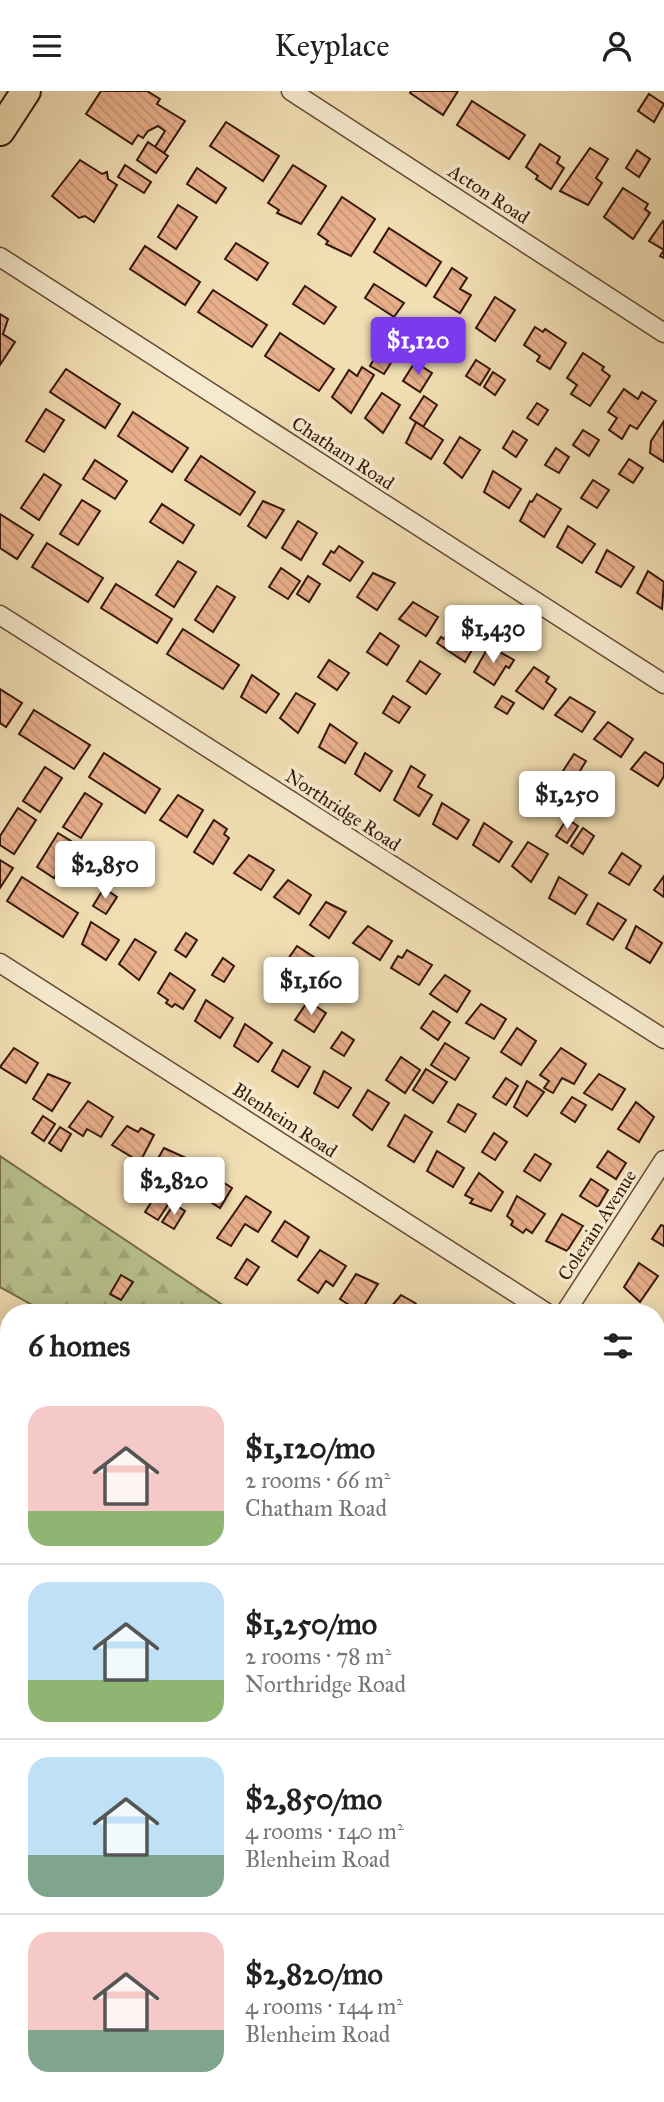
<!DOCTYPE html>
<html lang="en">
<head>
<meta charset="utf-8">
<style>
  body { margin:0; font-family:"IM FELL Great Primer",serif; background:#f2f2f2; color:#222; height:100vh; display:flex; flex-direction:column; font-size:26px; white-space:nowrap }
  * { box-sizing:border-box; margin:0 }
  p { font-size:23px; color:#767676 }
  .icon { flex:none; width:38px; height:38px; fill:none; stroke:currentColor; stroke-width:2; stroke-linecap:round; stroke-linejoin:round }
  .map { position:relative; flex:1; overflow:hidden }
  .details { position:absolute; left:0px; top:1213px; width:665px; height:800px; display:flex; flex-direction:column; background:#fff; border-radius:28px 28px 0 0; box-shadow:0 4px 18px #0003 }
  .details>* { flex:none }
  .price { position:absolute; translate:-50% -60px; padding:0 16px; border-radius:7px; background:#fff; color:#222; font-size:23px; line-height:46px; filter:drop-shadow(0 2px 4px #0008) }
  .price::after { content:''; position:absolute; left:50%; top:42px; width:21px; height:16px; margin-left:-10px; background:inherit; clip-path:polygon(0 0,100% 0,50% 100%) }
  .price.on { background:#7c3aed; color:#fff }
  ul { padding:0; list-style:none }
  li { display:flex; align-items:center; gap:21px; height:175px; padding:0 28px }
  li+li { border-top:2px solid #e0e0e0 }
  li span { display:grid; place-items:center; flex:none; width:196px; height:140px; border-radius:21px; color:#555 }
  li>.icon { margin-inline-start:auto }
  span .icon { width:84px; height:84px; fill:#fffc; stroke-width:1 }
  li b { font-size:30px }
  h2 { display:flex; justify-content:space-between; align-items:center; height:84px; padding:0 28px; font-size:30px }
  header { display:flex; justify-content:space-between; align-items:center; height:91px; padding:0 28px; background:#fff; font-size:32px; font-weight:600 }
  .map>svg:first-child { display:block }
</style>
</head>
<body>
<header><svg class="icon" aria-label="menu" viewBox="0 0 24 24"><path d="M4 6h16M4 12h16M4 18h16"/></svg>Keyplace<svg class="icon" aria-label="person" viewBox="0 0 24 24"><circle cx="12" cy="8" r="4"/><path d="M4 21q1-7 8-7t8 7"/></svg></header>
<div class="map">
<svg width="664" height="2011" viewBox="0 0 664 2011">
  <defs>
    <pattern id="forest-firs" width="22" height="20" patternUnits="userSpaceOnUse" patternTransform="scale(1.75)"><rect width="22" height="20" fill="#b8c28e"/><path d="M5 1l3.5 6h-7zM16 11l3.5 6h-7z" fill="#9fa679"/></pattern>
    <pattern id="building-back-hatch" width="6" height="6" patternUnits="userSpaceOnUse" patternTransform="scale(1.75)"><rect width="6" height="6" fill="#e8af8b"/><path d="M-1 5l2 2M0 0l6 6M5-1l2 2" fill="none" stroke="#c89677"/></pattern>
  </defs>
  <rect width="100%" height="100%" fill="#f1deb3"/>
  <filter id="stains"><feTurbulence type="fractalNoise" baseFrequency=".00286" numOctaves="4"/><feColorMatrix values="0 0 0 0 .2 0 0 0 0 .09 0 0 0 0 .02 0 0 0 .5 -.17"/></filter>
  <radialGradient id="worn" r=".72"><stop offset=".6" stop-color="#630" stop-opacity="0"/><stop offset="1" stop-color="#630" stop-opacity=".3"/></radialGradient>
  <g fill="url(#forest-firs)" stroke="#776c4c" stroke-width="2">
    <polygon points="0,1065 233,1221 45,1221 0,1196"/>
    <polygon points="656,1488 664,1493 664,1622 656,1617"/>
    <polygon points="128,2004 426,2004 424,2011 124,2011"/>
  </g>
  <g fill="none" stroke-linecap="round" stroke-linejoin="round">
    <polyline stroke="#737a69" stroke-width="6" points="230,2011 233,2004"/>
  </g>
  <g fill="url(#building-back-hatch)" stroke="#36160a" stroke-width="2">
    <polygon points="101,0 147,0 160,8 157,13 185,30 164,62 155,56 165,40 158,35 148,40 143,47 138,44 132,53 86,23"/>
    <polygon points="411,0 458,0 443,24 410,2"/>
    <polygon points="649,3 664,13 654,31 638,20"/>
    <polygon points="472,10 525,44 509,68 457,34"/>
    <polygon points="226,31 279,65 263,90 210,55"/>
    <polygon points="148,51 168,65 156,82 137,69"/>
    <polygon points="540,53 560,66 557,72 564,77 551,98 536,88 538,85 526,76"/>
    <polygon points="590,57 608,68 596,87 602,92 588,114 560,100"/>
    <polygon points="637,59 650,68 639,86 626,77"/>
    <polygon points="80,69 102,83 107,81 108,88 117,94 94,131 85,125 79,127 52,105"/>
    <polygon points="125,74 151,91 144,102 118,86"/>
    <polygon points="293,74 326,95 301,133 277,122 279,119 268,112"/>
    <polygon points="197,77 226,97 216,112 187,93"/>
    <polygon points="623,97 648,113 645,118 650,122 633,148 604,126"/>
    <polygon points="342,106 375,128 351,165 326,153 328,150 318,143"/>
    <polygon points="178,114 197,126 176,158 158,146"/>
    <polygon points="663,130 664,131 664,167 660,165 664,159 649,150"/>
    <polygon points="389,137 441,171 426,195 374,161"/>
    <polygon points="236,152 268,172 257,189 225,168"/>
    <polygon points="145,155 200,191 185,214 130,178"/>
    <polygon points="452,177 467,187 460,198 471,204 460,222 434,206"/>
    <polygon points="374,193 404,212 394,226 365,207"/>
    <polygon points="305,195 336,216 324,233 293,213"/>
    <polygon points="213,199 267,234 252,256 198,221"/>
    <polygon points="495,206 515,219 495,250 476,237"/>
    <polygon points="0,223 8,228 3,243 15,251 0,274"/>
    <polygon points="535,236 543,241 545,238 566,252 550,278 537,270 540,265 524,254"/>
    <polygon points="280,242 334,278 319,300 265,265"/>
    <polygon points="441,245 451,252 442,268 431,261"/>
    <polygon points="380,258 394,267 384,283 370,275"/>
    <polygon points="583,262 604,276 602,279 610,285 590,315 571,303 577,294 567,287"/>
    <polygon points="476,269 490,278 480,294 466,285"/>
    <polygon points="415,271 432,282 420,301 403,290"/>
    <polygon points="362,276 374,284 351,322 332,306 349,279 357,285"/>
    <polygon points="66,278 120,313 105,337 50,301"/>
    <polygon points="493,281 505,289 495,304 484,296"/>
    <polygon points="624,298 638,308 642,301 656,310 637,338 630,334 622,348 609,339 617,327 608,321"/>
    <polygon points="382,302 400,314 383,342 365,327"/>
    <polygon points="424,305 437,314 423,336 410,327"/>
    <polygon points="537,312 548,319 538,334 527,327"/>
    <polygon points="46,318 64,329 44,361 26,350"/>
    <polygon points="133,321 188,357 172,381 118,345"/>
    <polygon points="664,330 664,371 650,362 651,350"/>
    <polygon points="416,331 443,349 431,368 406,352"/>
    <polygon points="583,339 599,349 589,365 573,354"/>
    <polygon points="513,340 527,349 516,366 503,357"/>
    <polygon points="460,346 480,359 462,387 444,372"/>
    <polygon points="556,357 569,366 559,382 545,374"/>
    <polygon points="201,365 255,401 240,424 185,389"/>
    <polygon points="629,368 643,377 633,392 619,383"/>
    <polygon points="95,369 127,390 115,408 83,388"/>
    <polygon points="493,380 521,398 509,417 484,401"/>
    <polygon points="44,383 61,394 39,429 21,417"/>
    <polygon points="593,389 609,399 597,417 581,407"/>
    <polygon points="537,403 561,418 544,446 520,430 530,410 532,411"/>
    <polygon points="82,409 100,420 78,454 60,443"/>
    <polygon points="263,410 284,419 266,447 248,435"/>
    <polygon points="162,413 194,434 183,452 150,431"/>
    <polygon points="0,423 33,444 17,468 0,457"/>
    <polygon points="298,430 317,442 301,469 282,457"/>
    <polygon points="568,435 595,453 582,472 557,456"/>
    <polygon points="47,452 103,487 88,511 32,476"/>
    <polygon points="339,455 363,471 350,490 323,473 331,460 334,462"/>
    <polygon points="607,459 634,476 621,496 596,481"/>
    <polygon points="178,470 196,481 174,516 156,504"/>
    <polygon points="281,477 300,490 288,508 269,496"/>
    <polygon points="648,480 664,491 662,518 637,502"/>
    <polygon points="373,482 395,492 377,519 357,506"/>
    <polygon points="308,485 320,493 309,511 297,503"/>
    <polygon points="116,493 172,528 157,552 101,517"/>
    <polygon points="217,495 235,506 213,541 195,529"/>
    <polygon points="413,511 438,526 426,545 399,528"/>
    <polygon points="456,528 471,538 468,544 477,550 465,571 437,552 441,546 444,548"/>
    <polygon points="183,538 239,574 223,598 167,563"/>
    <polygon points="380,542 399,555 387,574 367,561"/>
    <polygon points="489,555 514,569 509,577 506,575 494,594 474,581"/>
    <polygon points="329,569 349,582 337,599 318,586"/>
    <polygon points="420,570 440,583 426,603 407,590"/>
    <polygon points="534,576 549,586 546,591 556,598 543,618 516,600"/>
    <polygon points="252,584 279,603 266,622 241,606"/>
    <polygon points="0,598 22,612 6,636 0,632"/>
    <polygon points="296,602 315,613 298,642 280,627"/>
    <polygon points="393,605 410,616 399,632 383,622"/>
    <polygon points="502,605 514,612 507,623 495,616"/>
    <polygon points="570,606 595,621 582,641 555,624"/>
    <polygon points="34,619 90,654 74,678 19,643"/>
    <polygon points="608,631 633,648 621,666 594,648"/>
    <polygon points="330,633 357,652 345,672 319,656"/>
    <polygon points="645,661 664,673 664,685 658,695 631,678"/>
    <polygon points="104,662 160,698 145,722 89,686"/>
    <polygon points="365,662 392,680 380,700 355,683"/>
    <polygon points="574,663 586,670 575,688 563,680"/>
    <polygon points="411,675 425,684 418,696 432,704 419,725 394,709"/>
    <polygon points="45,676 62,687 40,721 23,710"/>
    <polygon points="85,702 102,713 81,747 63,736"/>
    <polygon points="178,704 203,719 187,746 160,729"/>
    <polygon points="442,712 469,729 457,748 433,733"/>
    <polygon points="18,717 36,729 14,763 0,754 0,745"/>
    <polygon points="567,728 578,735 567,752 556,745"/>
    <polygon points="214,729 227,738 224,743 229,747 213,773 194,761"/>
    <polygon points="484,732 512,751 499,771 473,754"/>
    <polygon points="583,737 594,745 583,763 571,755"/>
    <polygon points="58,742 76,753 54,787 37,776"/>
    <polygon points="528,751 548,763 531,791 512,775"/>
    <polygon points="134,754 153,766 142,784 122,771"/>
    <polygon points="622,762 641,775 629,794 609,782"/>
    <polygon points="249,764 274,779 261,799 234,782"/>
    <polygon points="0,769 13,777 0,797"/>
    <polygon points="664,785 664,806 654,799"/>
    <polygon points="22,786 78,822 63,846 7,810"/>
    <polygon points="559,786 587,804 575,823 549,807"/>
    <polygon points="288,789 311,804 299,823 274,806"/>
    <polygon points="104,797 117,806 106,823 93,815"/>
    <polygon points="326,811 346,821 329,847 310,834"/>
    <polygon points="598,812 626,829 613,849 587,833"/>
    <polygon points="91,831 119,849 106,869 82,853"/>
    <polygon points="368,835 392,850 380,869 353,852"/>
    <polygon points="636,835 662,852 650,872 626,857"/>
    <polygon points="186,842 197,849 186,866 175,859"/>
    <polygon points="135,848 156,861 139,889 119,873"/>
    <polygon points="297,855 323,872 312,888 286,871"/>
    <polygon points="407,859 432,874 419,894 391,877 398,865 402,867"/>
    <polygon points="223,867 234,875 224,891 212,884"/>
    <polygon points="328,875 345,885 333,904 316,893"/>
    <polygon points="170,882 195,899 183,918 175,913 172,916 166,912 168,909 158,902"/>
    <polygon points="445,884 470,900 457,921 430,903"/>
    <polygon points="206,909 233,927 220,947 195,930"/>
    <polygon points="308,910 326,922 314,941 295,929"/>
    <polygon points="481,913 506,928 494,948 466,932"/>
    <polygon points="433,920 450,931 438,949 421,937"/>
    <polygon points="245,933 272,952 258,971 234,955"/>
    <polygon points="517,937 536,950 521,974 501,961"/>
    <polygon points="342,941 354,949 344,965 331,957"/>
    <polygon points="445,952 469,967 455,989 431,974"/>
    <polygon points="14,957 38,972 26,992 0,976"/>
    <polygon points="561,957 586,973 574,993 562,987 553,1002 544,997 549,990 540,984"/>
    <polygon points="283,959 310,976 298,996 272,980"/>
    <polygon points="401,966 420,979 405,1002 386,989"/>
    <polygon points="426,978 447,991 433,1012 413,999"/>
    <polygon points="324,980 351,997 338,1017 314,1002"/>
    <polygon points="48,983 70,992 52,1020 33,1008"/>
    <polygon points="599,983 625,998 612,1019 584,1002"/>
    <polygon points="506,987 518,995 506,1014 493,1006"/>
    <polygon points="527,990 544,1001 527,1025 514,1016"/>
    <polygon points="368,999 389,1012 372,1039 353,1024"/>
    <polygon points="572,1006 586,1014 575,1031 561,1022"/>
    <polygon points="88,1010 113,1026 101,1046 87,1038 83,1045 69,1036"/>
    <polygon points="636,1011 654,1026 639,1051 618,1038"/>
    <polygon points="458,1013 476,1023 465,1041 448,1031"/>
    <polygon points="405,1024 432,1041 414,1071 388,1055"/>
    <polygon points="43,1025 55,1033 44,1050 32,1042"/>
    <polygon points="127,1035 138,1041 141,1037 154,1044 140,1071 112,1054"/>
    <polygon points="60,1036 71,1043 61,1060 49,1052"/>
    <polygon points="494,1042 507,1051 495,1069 482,1061"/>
    <polygon points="164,1057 186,1067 169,1095 149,1083"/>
    <polygon points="437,1060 464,1077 453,1096 427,1080"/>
    <polygon points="608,1060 626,1072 616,1088 597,1076"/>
    <polygon points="535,1063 551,1073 540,1090 524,1080"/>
    <polygon points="207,1081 232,1097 220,1117 194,1100"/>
    <polygon points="479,1082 503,1101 491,1120 470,1112 473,1108 465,1104"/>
    <polygon points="591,1088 608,1099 598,1116 580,1105"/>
    <polygon points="156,1104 169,1112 158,1129 145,1121"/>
    <polygon points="246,1105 271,1121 258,1141 245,1133 231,1155 217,1147"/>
    <polygon points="517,1105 545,1123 532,1142 526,1138 523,1142 511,1134 513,1130 507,1125"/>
    <polygon points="174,1113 185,1120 174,1138 162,1131"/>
    <polygon points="562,1123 583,1135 567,1160 546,1150"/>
    <polygon points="285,1130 309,1146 297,1166 272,1150"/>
    <polygon points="661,1134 664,1135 664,1155 652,1148"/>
    <polygon points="320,1159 346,1175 333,1195 326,1190 318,1202 298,1189"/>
    <polygon points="247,1168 259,1176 247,1194 235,1187"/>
    <polygon points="639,1172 658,1185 640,1211 624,1196"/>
    <polygon points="356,1183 378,1193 360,1221 340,1208"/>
    <polygon points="121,1184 133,1191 121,1209 110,1203"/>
    <polygon points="401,1204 415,1212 425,1222 386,1222"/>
    <polygon points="0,1257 9,1262 2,1276 9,1280 9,1308 0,1303"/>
    <polygon points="656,1365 664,1370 664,1402 656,1397"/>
    <polygon points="0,1456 7,1460 0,1473"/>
    <polygon points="656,1707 664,1711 664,1737 656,1750"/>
    <polygon points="656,1957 664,1962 664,2011 622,2011 626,2004 656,2004"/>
    <polygon points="42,2004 86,2004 83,2009 77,2006 74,2011 37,2011"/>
  </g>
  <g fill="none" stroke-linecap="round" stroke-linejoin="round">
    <defs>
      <g id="street">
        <polyline points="291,0 664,242"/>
        <polyline points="0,166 664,593"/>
        <polyline points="0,524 664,948"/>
        <polyline points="0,872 547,1222"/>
        <polyline points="565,1222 664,1069"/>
        <polyline points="656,1291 664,1296"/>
        <polyline points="0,1356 9,1358"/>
        <polyline points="0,1728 9,1654"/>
        <polyline points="656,1825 664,1830"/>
      </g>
      <polyline id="primary" points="0,40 26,0"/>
    </defs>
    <use href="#street" stroke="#654834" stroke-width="21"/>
    <use href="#primary" stroke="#36160a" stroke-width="32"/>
    <use href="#street" stroke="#f6eace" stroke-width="18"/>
    <use href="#primary" stroke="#f1deb3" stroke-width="28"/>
  </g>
  <g text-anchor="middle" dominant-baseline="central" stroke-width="7" stroke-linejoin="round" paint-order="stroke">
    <g font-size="19" fill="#36160a" stroke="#f6eace">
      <text transform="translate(489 103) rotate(33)">Acton Road</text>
      <text transform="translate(343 362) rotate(33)">Chatham Road</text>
      <text transform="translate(343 719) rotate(33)">Northridge Road</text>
      <text transform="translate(285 1029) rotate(33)">Blenheim Road</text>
      <text transform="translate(597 1134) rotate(-57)">Colerain Avenue</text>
    </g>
  </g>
  <rect width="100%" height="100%" filter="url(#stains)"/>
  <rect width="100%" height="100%" fill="url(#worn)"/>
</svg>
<b class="price on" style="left:418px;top:286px">$1,120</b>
<b class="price" style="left:493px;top:574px">$1,430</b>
<b class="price" style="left:567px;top:740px">$1,250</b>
<b class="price" style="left:105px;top:810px">$2,850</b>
<b class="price" style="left:311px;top:926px">$1,160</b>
<b class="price" style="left:174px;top:1126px">$2,820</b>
<section class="details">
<h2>6 homes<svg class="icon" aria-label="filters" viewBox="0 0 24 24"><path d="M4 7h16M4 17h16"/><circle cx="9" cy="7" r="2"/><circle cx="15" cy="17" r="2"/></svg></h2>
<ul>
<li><span style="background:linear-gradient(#f6c9c9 75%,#8fb573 0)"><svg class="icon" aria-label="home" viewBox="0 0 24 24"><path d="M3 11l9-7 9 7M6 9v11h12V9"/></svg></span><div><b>$1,120/mo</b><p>2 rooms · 66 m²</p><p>Chatham Road</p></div></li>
<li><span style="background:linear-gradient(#bfe0f5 70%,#8fb573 0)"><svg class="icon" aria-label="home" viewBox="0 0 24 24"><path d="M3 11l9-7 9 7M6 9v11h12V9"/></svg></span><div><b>$1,250/mo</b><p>2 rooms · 78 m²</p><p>Northridge Road</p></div></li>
<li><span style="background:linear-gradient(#bfe0f5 70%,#7fa58c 0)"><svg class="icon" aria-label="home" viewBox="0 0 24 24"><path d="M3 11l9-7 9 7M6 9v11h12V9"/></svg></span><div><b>$2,850/mo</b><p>4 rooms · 140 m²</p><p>Blenheim Road</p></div></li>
<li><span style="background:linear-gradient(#f6c9c9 70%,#7fa58c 0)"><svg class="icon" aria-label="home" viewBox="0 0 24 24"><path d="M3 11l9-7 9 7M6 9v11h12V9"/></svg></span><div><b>$2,820/mo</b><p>4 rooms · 144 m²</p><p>Blenheim Road</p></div></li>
</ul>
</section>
</div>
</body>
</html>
